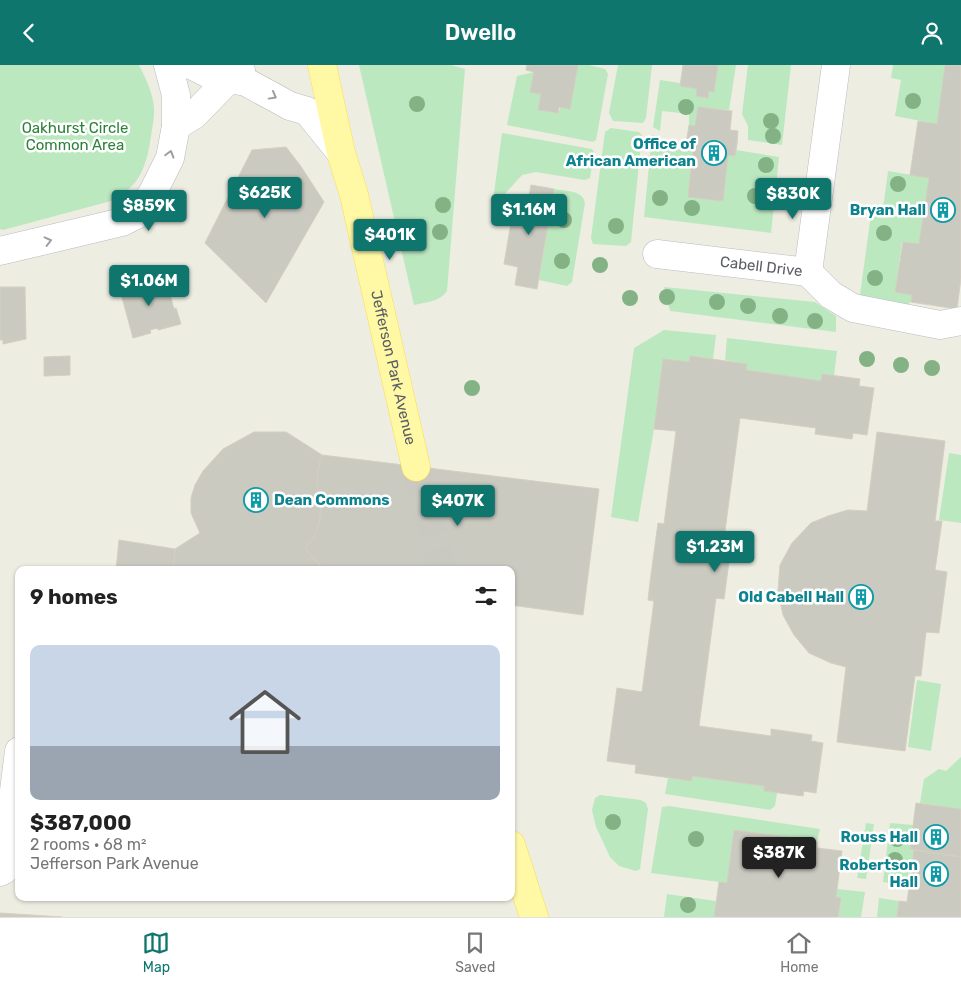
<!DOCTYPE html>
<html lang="en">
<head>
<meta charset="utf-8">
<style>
  body { margin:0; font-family:Rubik,sans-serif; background:#f6f6f6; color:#222; height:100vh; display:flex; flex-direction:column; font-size:19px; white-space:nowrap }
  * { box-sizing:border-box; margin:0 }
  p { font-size:16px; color:#767676 }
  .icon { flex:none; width:28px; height:28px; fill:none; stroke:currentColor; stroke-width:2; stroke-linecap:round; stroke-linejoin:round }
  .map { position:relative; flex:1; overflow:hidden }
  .drawer { position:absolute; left:15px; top:501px; width:500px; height:335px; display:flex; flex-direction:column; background:#fff; border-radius:10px; box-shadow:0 1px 4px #0004 }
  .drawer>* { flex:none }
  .price { position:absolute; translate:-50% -42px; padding:0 11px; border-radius:5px; background:#0f766e; color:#fff; font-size:16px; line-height:32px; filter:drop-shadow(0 1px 2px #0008) }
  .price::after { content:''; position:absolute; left:50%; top:30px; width:15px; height:11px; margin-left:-8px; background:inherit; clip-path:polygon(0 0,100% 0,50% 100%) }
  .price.selected { background:#222; color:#fff }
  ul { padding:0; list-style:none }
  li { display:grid; align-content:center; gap:10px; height:265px; padding:0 15px }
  li span { display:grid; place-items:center; height:155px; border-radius:10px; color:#555 }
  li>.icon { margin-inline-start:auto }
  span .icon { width:90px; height:90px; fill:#fffc; stroke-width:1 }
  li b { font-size:21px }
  h2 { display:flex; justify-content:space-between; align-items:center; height:60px; padding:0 15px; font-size:21px }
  header { display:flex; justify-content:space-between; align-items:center; height:65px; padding:0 15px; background:#0f766e; color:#fff; font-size:22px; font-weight:600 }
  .menu { display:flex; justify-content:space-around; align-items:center; height:70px; border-top:1px solid #e0e0e0; background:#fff; font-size:14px; color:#767676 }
  .menu a { display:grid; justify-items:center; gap:2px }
  .menu .selected { color:#0f766e }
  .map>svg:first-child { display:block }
</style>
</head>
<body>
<header><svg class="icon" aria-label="back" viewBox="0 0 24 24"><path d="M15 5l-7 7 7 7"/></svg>Dwello<svg class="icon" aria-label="person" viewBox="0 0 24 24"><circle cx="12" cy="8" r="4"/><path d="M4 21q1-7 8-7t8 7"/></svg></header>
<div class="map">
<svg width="961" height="852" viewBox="0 0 961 852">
  <rect width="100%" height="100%" fill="#eeede2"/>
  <g fill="#bce8c0">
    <path d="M0,0H139C146,14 155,32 154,48C154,55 152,63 151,71C147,100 140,122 111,136L3,165L0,164Z"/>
    <path d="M359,0H451L465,4L447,226C439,237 427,237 414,240Z"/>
    <polygon points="578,0 589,0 605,4 608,9 596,75 593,77 507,60 517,11 534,7 531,27 541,29 538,45 558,48"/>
    <polygon points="618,0 652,0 646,53 643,58 613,56 609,48"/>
    <polygon points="718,0 736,0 729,45 698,42 695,61 689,60 689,49 662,46 660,66 653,62 660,15 680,18 680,21 697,24 696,31 708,33 709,26 714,26"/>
    <polygon points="748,0 791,0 782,80 748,75 748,61 742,49"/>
    <polygon points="893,0 945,0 937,59 895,51 901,15 891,13"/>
    <polygon points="611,63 639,67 642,70 631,177 626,181 593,179 591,173 605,67"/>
    <polygon points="502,68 592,84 594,87 590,113 585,115 536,107 522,110 492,143"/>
    <polygon points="652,70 658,70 658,82 693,86 688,132 728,90 735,91 736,85 779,92 771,168 644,152"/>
    <polygon points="888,106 929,113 919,179 902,177 895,227 912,230 911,237 901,245 859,237 872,142 883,144"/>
    <path d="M554,124C565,126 583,125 585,138L572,217L567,221L539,215Z"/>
    <polygon points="664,222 815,237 836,251 836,267 670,246"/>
    <polygon points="664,265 716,270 713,294 690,291 689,297 654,364 638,457 611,452 634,283"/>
    <polygon points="727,273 837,286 834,311 821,316 746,305 747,299 725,295"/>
    <polygon points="949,388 961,390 961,458 939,455"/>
    <polygon points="917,615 941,619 931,686 908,682"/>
    <polygon points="961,692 961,744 920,738 924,714 939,704 946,706"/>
    <polygon points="692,711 764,721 764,726 777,728 775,741 770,745 665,729 668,713 691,716"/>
    <polygon points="600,730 641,735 646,738 648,744 640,804 636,806 619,801 610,792 596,762 592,745 595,733"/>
    <polygon points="669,741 820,764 817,776 734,765 727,818 651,808 662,742"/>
    <polygon points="866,758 874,759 866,814 857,813"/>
    <polygon points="890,758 913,760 910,784 914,785 909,820 883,817"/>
    <polygon points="837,824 865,827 861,852 838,852 841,833 836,832"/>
    <polygon points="667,829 716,836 714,852 664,852"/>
    <polygon points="879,833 899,836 897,852 877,852"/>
  </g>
  <g fill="#cbcac1" stroke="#d4cfbf">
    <polygon points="527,0 578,0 570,44 559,42 558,48 538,45 541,29 530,27 534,7 526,5"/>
    <polygon points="683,0 718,0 714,27 709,26 708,33 696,31 697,24 680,21"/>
    <polygon points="945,0 961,0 961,213 957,244 911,237 912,230 895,227 903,177 919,179 929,113 910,110 918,56 937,59"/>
    <polygon points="698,42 732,46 730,65 738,66 737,79 735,91 728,90 723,136 688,132 693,86 685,86 689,60 695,61"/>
    <polygon points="286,82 300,100 324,137 266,238 205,178 252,85"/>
    <polygon points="531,120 554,124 537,224 515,220 518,202 504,199 514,140 527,143"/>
    <polygon points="165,212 174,244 176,243 181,259 158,265 157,263 150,265 151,268 133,273 120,225"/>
    <polygon points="0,222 25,222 26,274 3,279 3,275 0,275"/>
    <polygon points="70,291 70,310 44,311 44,292"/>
    <polygon points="690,291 747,299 746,305 821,316 822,309 860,314 859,321 874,323 867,370 853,368 852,374 815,369 816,363 740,353 723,481 731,482 724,534 716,533 699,661 771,671 771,664 812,670 811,676 823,678 816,728 804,726 803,731 764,726 764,721 692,711 692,716 635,708 636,700 607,696 617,623 642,627 654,536 648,535 650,517 658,458 664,459 676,366 654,364 663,294 689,297"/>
    <polygon points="254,367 286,367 322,390 318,404 317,421 321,437 320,455 314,472 305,484 323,503 322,505 173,505 175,484 200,468 191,448 191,433 195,420 203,406 223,384"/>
    <polygon points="877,367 945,376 935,456 942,456 935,505 947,507 939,568 926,567 921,611 915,611 905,686 837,677 846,602 831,598 809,588 794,570 783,550 778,526 780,500 792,478 811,458 828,451 848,445 867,446"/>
    <polygon points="322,390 599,424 583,550 511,540 511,505 339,505 323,503 305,484 314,472 320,455 321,437 317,421 318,404"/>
    <polygon points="119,475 175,484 173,505 116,505"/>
    <polygon points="916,738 961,744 961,792 910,784"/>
    <polygon points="734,765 817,776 817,783 842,786 836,832 841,833 838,852 714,852 719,817 727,818"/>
    <polygon points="914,785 961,792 961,852 897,852 899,836 907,837"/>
    <polygon points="0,848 62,852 0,852"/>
  </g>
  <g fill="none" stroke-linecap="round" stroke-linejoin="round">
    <polyline stroke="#c9c9c2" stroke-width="28" stroke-dasharray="28 14" stroke-linecap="butt" points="416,402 442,505"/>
    <defs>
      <g id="minor">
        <polyline points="191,0 215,12 229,14 241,6"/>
        <polyline points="176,61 194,50 229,14 246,17 290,41 307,46 341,88"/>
        <polyline points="0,186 122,157 136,150 152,129 170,93 176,61 176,30 168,0"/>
        <path id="s1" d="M657,189L808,207L836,0"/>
        <polyline points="808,207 831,230 853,243 940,260 961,256"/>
        <polyline points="0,807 4,805 19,686"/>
      </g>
      <g id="major">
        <path id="s2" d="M322,0L341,88L354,130L416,402"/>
        <polyline points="511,780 534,852"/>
      </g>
    </defs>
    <use href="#minor" stroke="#babbc2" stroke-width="29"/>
    <use href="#major" stroke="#fddc4c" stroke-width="29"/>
    <use href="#minor" stroke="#fff" stroke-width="28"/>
    <use href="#major" stroke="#fff9a6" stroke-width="28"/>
  </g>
  <g fill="#83b285">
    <circle cx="913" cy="36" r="8"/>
    <circle cx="417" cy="39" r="8"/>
    <circle cx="686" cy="42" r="8"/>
    <circle cx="771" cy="56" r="8"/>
    <circle cx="773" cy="71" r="8"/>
    <circle cx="766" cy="100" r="8"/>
    <circle cx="898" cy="119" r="8"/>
    <circle cx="755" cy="131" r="8"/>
    <circle cx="660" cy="133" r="8"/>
    <circle cx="443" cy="140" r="8"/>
    <circle cx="692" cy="143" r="8"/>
    <circle cx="564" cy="155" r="8"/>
    <circle cx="616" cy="161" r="8"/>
    <circle cx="440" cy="167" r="8"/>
    <circle cx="884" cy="168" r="8"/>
    <circle cx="562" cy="196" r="8"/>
    <circle cx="600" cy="200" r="8"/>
    <circle cx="875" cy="213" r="8"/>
    <circle cx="667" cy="232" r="8"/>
    <circle cx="630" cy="233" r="8"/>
    <circle cx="717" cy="237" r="8"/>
    <circle cx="748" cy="241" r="8"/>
    <circle cx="780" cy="251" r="8"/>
    <circle cx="815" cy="256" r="8"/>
    <circle cx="867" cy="294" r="8"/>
    <circle cx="901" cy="300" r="8"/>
    <circle cx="932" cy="303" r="8"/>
    <circle cx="472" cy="323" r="8"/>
    <circle cx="613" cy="757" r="8"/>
    <circle cx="696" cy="774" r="8"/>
    <circle cx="897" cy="774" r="8"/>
    <circle cx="895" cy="795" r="8"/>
    <circle cx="688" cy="840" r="8"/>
  </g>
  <defs><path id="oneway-chevron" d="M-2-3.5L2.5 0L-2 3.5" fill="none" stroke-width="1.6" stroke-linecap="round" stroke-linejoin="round" transform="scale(1.25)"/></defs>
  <g stroke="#9c9ea2">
    <use href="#oneway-chevron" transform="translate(273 31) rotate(29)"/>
    <use href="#oneway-chevron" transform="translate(170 89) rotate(-74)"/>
    <use href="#oneway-chevron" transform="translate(48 176) rotate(-14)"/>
  </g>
  <defs>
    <symbol id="building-ring" viewBox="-11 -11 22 22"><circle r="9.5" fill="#fff" stroke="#0f9aa8" stroke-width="1.5"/><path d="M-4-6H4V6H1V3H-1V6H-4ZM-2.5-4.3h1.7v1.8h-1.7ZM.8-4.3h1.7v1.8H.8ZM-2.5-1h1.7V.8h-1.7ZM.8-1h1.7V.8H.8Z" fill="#0f9aa8"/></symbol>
  </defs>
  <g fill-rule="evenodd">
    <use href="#building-ring" x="700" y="74" width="28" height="28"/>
    <use href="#building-ring" x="929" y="131" width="28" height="28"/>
    <use href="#building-ring" x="242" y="421" width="28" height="28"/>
    <use href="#building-ring" x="847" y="518" width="28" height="28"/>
    <use href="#building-ring" x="922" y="758" width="28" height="28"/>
    <use href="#building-ring" x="922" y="795" width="28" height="28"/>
  </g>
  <g text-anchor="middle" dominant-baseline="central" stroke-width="5" stroke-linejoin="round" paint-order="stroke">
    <g font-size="15" fill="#2c8239" stroke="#fff">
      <text x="75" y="63">Oakhurst Circle<tspan x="75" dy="17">Common Area</tspan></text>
    </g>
    <g font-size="15" font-weight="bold" fill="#0d838f" stroke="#fff" text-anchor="end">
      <text x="696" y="79">Office of<tspan x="696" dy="17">African American</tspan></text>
      <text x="926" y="145">Bryan Hall</text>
      <text x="274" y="435" text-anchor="start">Dean Commons</text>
      <text x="844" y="532">Old Cabell Hall</text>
      <text x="918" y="772">Rouss Hall</text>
      <text x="918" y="800">Robertson<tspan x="918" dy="17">Hall</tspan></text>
    </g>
    <g font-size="15" fill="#5a5d64" stroke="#fff">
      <text stroke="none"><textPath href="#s1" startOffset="105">Cabell Drive</textPath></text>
      <text stroke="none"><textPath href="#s2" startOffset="311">Jefferson Park Avenue</textPath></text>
    </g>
  </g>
</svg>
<b class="price" style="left:265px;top:154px">$625K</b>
<b class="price" style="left:793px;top:155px">$830K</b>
<b class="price" style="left:149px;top:167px">$859K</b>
<b class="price" style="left:529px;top:171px">$1.16M</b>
<b class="price" style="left:390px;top:196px">$401K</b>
<b class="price" style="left:149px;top:242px">$1.06M</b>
<b class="price" style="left:458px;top:462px">$407K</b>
<b class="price" style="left:715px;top:508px">$1.23M</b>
<b class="price selected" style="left:779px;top:814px">$387K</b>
<section class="drawer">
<h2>9 homes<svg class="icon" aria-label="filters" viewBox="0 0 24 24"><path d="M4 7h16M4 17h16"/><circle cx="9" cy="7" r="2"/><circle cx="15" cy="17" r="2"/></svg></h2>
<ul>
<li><span style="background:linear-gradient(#c9d6e8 65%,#9aa5b1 0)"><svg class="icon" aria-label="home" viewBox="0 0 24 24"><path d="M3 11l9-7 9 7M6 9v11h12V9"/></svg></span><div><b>$387,000</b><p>2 rooms · 68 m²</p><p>Jefferson Park Avenue</p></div></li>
</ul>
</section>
</div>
<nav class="menu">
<a class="selected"><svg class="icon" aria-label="map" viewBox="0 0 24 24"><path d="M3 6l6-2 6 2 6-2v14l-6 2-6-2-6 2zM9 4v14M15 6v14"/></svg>Map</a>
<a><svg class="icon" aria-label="saved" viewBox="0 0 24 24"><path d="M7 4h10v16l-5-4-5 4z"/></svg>Saved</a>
<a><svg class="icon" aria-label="home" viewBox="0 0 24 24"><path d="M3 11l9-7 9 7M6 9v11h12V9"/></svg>Home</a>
</nav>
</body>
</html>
